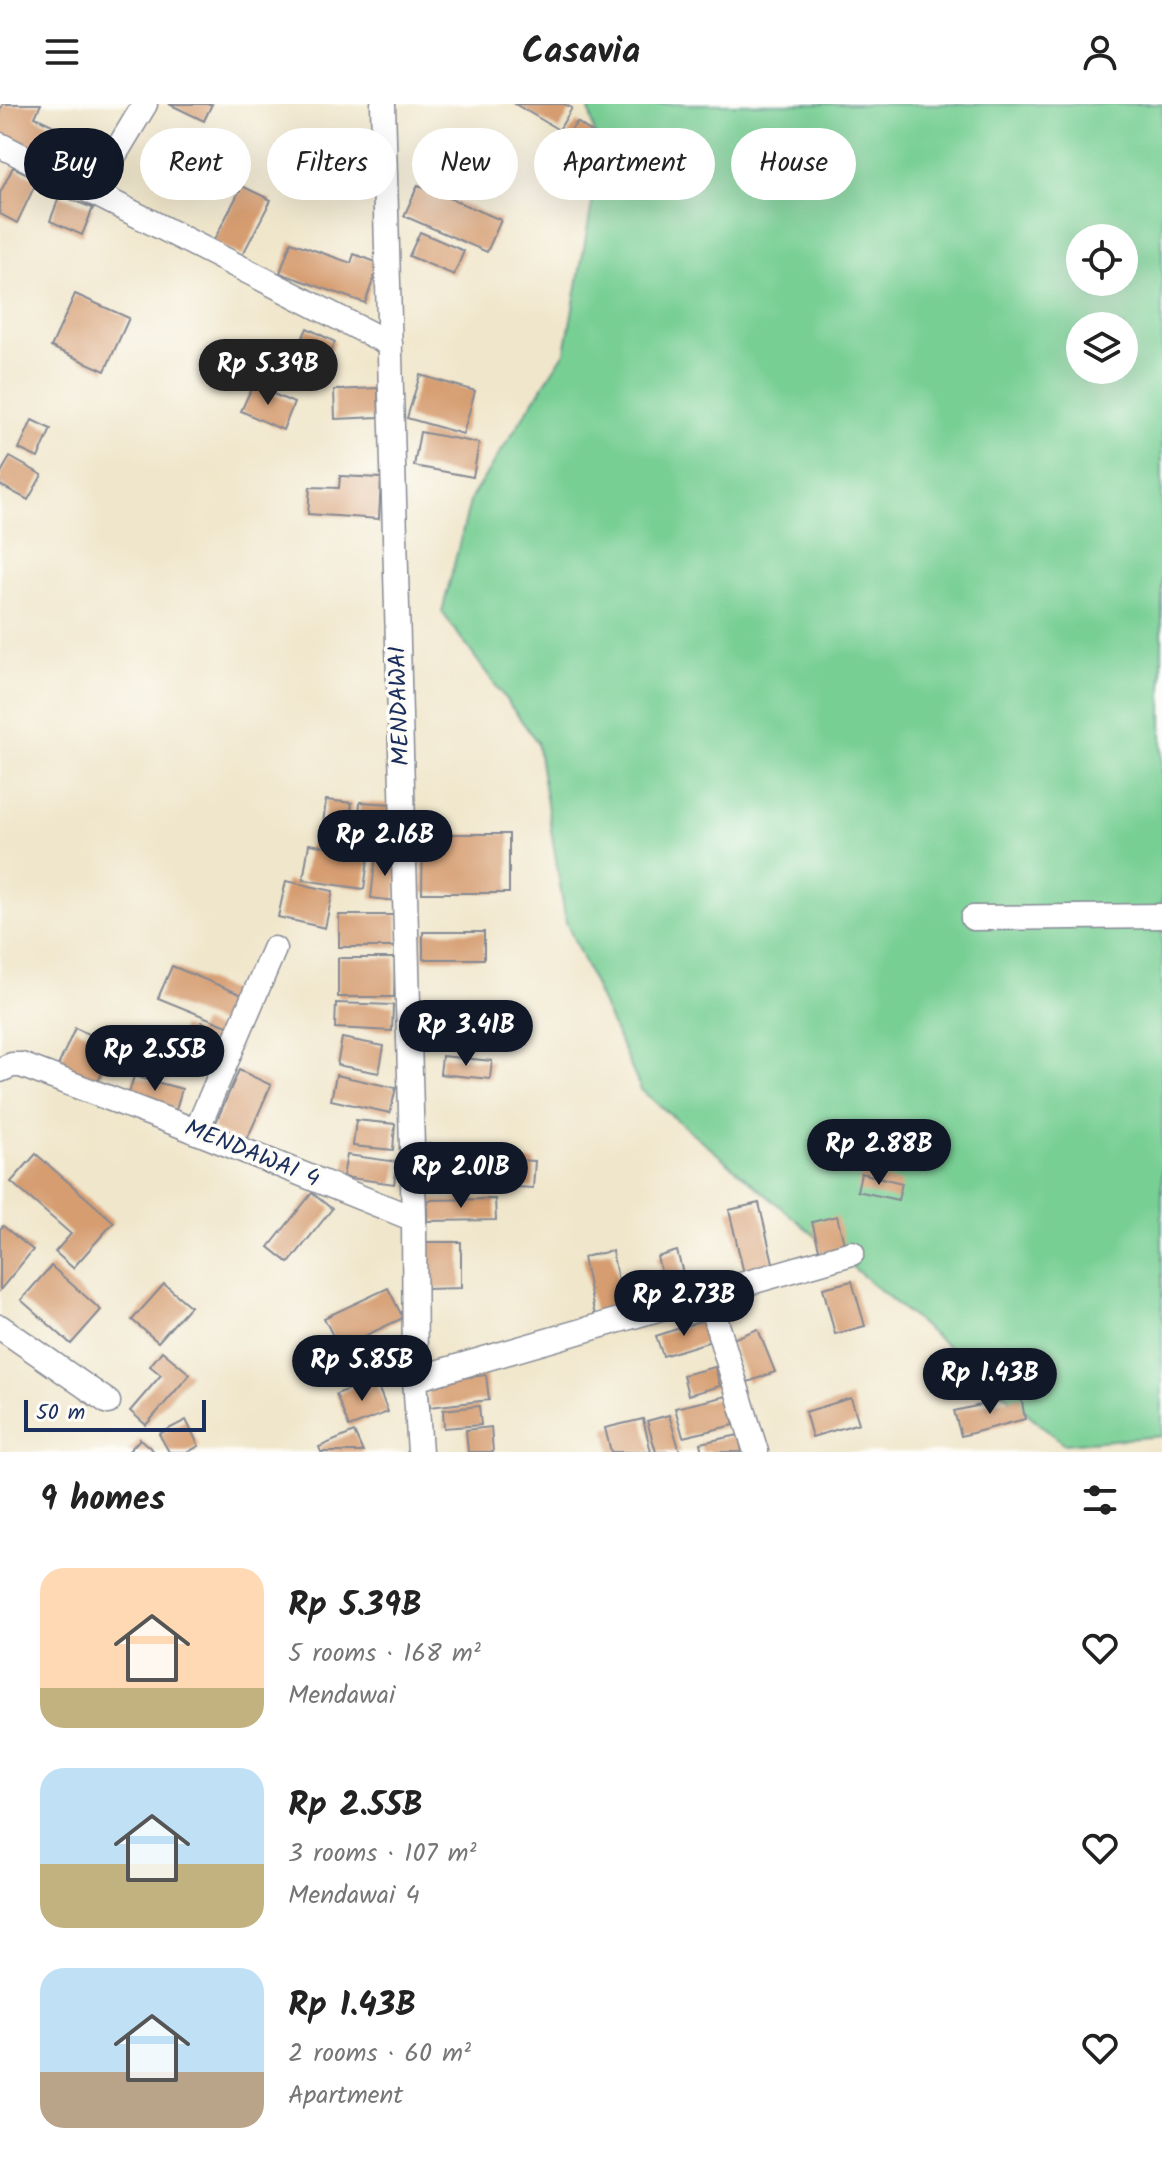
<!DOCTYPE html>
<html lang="en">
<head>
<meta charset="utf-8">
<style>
  body { margin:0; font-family:Kalam,sans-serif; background:#f2f2f2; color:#222; height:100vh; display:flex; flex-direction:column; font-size:30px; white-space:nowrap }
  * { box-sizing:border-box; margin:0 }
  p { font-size:26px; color:#767676 }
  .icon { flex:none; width:44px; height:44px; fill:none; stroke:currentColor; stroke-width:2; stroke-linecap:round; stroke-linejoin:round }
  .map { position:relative; height:1348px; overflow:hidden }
  .sheet { display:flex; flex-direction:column; background:#fff; flex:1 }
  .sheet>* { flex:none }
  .top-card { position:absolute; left:24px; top:24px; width:1114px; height:72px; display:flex; gap:16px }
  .fabs { position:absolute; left:1066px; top:120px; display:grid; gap:16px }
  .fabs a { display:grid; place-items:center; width:72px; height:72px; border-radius:50%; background:#fff; box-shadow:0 8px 32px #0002; font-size:40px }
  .scale { position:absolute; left:24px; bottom:20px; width:182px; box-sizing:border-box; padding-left:8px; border:4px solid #1b2f5e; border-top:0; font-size:22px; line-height:28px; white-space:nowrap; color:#1b2f5e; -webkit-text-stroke:6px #fdfcf7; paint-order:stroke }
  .price { position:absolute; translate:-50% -68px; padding:0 18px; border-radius:28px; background:#111827; color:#fff; font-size:26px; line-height:52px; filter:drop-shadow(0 2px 4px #0008) }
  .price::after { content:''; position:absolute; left:50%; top:48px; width:24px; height:18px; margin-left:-12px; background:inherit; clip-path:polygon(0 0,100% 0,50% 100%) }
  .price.active { background:#222; color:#fff }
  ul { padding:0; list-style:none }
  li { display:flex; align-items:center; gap:24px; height:200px; padding:0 40px }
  li span { display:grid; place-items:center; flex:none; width:224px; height:160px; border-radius:24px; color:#555 }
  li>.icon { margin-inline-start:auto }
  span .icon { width:96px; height:96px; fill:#fffc; stroke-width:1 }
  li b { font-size:34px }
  h2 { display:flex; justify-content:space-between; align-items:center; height:96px; padding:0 40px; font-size:34px }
  .pill { padding:0 28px; border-radius:36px; background:#fff; box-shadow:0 8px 32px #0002; font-size:28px; line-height:72px }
  .pill.active { background:#111827; color:#fff }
  header { display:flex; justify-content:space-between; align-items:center; height:104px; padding:0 40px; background:#fff; font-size:36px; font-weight:800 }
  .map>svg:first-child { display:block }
</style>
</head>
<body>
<header><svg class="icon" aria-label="menu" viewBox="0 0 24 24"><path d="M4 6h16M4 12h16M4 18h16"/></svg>Casavia<svg class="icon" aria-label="person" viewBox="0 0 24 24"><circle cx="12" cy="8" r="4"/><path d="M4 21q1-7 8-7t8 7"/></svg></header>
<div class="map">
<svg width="1162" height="1348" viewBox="0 0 1162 1348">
  <rect width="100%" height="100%" fill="#fdfcf7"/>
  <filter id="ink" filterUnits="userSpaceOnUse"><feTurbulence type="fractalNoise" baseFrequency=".0125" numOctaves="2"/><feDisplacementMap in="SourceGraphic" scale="16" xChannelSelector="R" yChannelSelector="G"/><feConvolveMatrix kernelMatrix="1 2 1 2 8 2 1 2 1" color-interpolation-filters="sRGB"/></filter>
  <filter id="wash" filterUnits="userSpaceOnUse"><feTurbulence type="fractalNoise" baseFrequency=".006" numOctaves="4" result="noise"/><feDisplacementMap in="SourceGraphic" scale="32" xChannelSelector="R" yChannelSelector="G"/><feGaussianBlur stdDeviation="1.8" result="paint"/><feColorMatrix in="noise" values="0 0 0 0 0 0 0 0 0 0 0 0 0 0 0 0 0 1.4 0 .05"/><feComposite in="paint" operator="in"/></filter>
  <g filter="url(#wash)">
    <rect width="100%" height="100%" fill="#f0e6cb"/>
    <path fill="#78cf94" stroke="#4a7f79" stroke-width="2" fill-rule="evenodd" d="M588,0H1162V1332L1064,1340L641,986L566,818L537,638L442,508L471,394L565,248L600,56ZM1080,134H1124V178H1080ZM1080,222H1124V266H1080Z"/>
    <g id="blocks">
      <g fill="#d69d71">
        <polygon points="3,0 41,0 35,13 67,28 54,56 0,31 0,6"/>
        <polygon points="169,0 212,0 204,17"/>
        <polygon points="515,0 564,0 572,4 559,26"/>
        <polygon points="577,18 594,30 576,54 559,42"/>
        <polygon points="13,63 38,75 17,119 0,110 0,89"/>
        <polygon points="418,81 501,116 487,148 404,112"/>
        <polygon points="242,82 271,96 242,152 213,138"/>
        <polygon points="60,91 93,104 82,131 50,117"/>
        <polygon points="420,128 464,147 454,171 409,152"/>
        <polygon points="291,138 351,159 354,150 379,159 365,199 280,169"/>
        <polygon points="75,190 129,214 105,267 51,243"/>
        <polygon points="307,224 335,238 314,284 286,270"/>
        <polygon points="420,271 475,287 463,330 407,314"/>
        <polygon points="253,281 294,299 283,326 241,307"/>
        <polygon points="378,284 379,313 335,315 334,286"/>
        <polygon points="32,316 51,325 38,354 19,345"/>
        <polygon points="420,328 479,339 473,373 414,362"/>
        <polygon points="10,353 42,371 28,396 0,381 0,370"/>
        <polygon points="340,372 381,374 379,415 308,410 310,383 339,384"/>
        <polygon points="326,696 352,699 347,739 321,735"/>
        <polygon points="360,698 392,700 388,745 357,742"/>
        <polygon points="423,730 509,730 509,789 422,789"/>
        <polygon points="309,740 369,749 364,785 303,776"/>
        <polygon points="376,751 400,755 395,797 371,794"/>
        <polygon points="286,777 333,787 325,824 278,813"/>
        <rect x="339" y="811" width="59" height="32"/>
        <rect x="423" y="828" width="61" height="27"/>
        <polygon points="338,854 395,854 394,893 338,893"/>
        <polygon points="172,862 245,892 232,924 158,894"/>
        <polygon points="336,899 393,901 392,927 335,924"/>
        <polygon points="202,918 220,927 205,956 174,940 182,923 196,929"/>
        <polygon points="75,924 114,941 97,980 58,962"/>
        <polygon points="342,934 384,942 379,969 337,961"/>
        <polygon points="442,952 492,957 490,975 440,970"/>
        <polygon points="239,966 271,981 245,1040 213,1025"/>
        <polygon points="336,971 396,984 390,1009 331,996"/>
        <polygon points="134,972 182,985 176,1006 128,993"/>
        <polygon points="356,1016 395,1020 393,1046 353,1042"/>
        <polygon points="429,1040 450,1041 450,1052 535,1057 533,1084 427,1078"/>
        <polygon points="36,1050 114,1118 73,1164 55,1148 71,1130 11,1078"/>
        <polygon points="347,1051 398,1058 394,1080 343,1073"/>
        <polygon points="861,1069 902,1079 898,1096 857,1087"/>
        <polygon points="312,1089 332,1105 289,1159 269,1143"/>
        <polygon points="495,1095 496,1116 427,1117 427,1096"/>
        <polygon points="759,1099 775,1167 745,1174 729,1106"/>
        <polygon points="837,1112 845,1143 820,1149 812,1118"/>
        <polygon points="3,1122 33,1146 0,1186 0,1125"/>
        <polygon points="426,1138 461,1138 461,1184 426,1185"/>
        <polygon points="612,1147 624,1206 595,1212 583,1153"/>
        <polygon points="677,1147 687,1184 667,1189 657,1153"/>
        <polygon points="51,1162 101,1206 71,1240 21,1196"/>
        <polygon points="852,1177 865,1222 835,1230 823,1184"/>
        <polygon points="164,1180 190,1202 158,1238 132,1216"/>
        <polygon points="388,1184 403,1214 339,1244 324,1214"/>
        <polygon points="704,1216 711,1237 663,1252 656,1232"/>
        <polygon points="758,1225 775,1268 748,1278 730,1236"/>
        <polygon points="162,1247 190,1270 146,1321 130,1307 161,1271 150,1262"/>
        <polygon points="715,1263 720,1282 688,1291 683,1271"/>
        <polygon points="486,1271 489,1296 430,1303 427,1278"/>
        <polygon points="375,1275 388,1308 349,1323 336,1290"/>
        <polygon points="727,1292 734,1321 683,1333 675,1304"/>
        <polygon points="1021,1292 1025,1315 961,1332 954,1307"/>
        <polygon points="851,1294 859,1319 812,1333 805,1308"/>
        <polygon points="479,1302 481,1321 444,1324 443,1306"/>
        <polygon points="669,1311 680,1348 656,1348 647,1317"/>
        <polygon points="643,1315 651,1348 611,1348 605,1324"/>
        <polygon points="186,1316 199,1342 188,1348 169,1348 159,1330"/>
        <polygon points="491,1323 493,1348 468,1348 466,1326"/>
        <polygon points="354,1328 363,1348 321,1348 319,1343"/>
        <polygon points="739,1331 742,1348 702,1348 700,1339"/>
        <polygon points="140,1335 155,1348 128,1348"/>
      </g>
    </g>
  </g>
  <g filter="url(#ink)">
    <use href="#blocks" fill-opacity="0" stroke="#868a94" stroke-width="2"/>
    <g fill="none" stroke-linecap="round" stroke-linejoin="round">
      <defs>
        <g id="street">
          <polyline points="383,0 414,1115 415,1275 420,1348"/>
          <polyline points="0,41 390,240"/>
          <polyline points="92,88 145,0"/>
          <polyline points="973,814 1162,812"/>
          <polyline points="0,966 12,961 21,961 175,1019 414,1115"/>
          <polyline points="196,1028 274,845"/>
          <polyline points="708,1191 756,1348"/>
          <polyline points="0,1223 108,1298"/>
          <polyline points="415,1275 852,1149"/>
        </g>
      </defs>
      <use href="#street" stroke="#868a94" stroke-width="27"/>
      <use href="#street" stroke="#fff" stroke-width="24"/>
    </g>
  </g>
  <g text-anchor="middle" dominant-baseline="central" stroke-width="7" stroke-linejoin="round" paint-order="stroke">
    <g font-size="24" fill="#1b2f5e" stroke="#fdfcf7">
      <text transform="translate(400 602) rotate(-92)">MENDAWAI</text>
      <text transform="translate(252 1050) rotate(22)">MENDAWAI 4</text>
    </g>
  </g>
</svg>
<div class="fabs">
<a><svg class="icon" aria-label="locate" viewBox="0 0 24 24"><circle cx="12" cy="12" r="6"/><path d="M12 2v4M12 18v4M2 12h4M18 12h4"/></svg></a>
<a><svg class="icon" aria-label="layers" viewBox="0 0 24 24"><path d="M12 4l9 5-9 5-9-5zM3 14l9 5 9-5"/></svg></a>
</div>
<div class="scale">50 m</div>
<b class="price active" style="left:268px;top:303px">Rp 5.39B</b>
<b class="price" style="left:385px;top:774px">Rp 2.16B</b>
<b class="price" style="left:466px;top:964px">Rp 3.41B</b>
<b class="price" style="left:155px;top:989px">Rp 2.55B</b>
<b class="price" style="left:879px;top:1083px">Rp 2.88B</b>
<b class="price" style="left:461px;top:1106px">Rp 2.01B</b>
<b class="price" style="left:684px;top:1234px">Rp 2.73B</b>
<b class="price" style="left:362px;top:1299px">Rp 5.85B</b>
<b class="price" style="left:990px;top:1312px">Rp 1.43B</b>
<div class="top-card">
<a class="pill active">Buy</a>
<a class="pill">Rent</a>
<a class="pill">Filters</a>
<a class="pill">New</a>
<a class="pill">Apartment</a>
<a class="pill">House</a>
</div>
</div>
<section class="sheet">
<h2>9 homes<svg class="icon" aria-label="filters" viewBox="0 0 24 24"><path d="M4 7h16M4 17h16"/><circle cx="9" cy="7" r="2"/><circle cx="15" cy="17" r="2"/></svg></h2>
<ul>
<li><span style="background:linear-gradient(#ffd9b3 75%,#c2b280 0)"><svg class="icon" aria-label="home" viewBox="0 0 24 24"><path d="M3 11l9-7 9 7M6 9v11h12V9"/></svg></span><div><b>Rp 5.39B</b><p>5 rooms · 168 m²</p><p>Mendawai</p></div><svg class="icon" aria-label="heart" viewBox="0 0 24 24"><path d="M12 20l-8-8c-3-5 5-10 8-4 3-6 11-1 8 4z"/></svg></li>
<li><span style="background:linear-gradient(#bfe0f5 60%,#c2b280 0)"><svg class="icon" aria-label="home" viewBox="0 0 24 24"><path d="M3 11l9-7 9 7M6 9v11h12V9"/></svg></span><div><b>Rp 2.55B</b><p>3 rooms · 107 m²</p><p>Mendawai 4</p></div><svg class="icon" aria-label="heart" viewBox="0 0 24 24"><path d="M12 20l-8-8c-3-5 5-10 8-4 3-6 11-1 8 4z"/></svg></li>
<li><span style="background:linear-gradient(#bfe0f5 65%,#b9a48a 0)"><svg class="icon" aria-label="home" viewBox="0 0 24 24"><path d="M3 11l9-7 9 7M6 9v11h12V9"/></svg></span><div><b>Rp 1.43B</b><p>2 rooms · 60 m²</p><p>Apartment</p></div><svg class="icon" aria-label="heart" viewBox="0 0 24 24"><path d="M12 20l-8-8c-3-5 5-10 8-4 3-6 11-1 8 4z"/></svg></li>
</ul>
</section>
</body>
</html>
